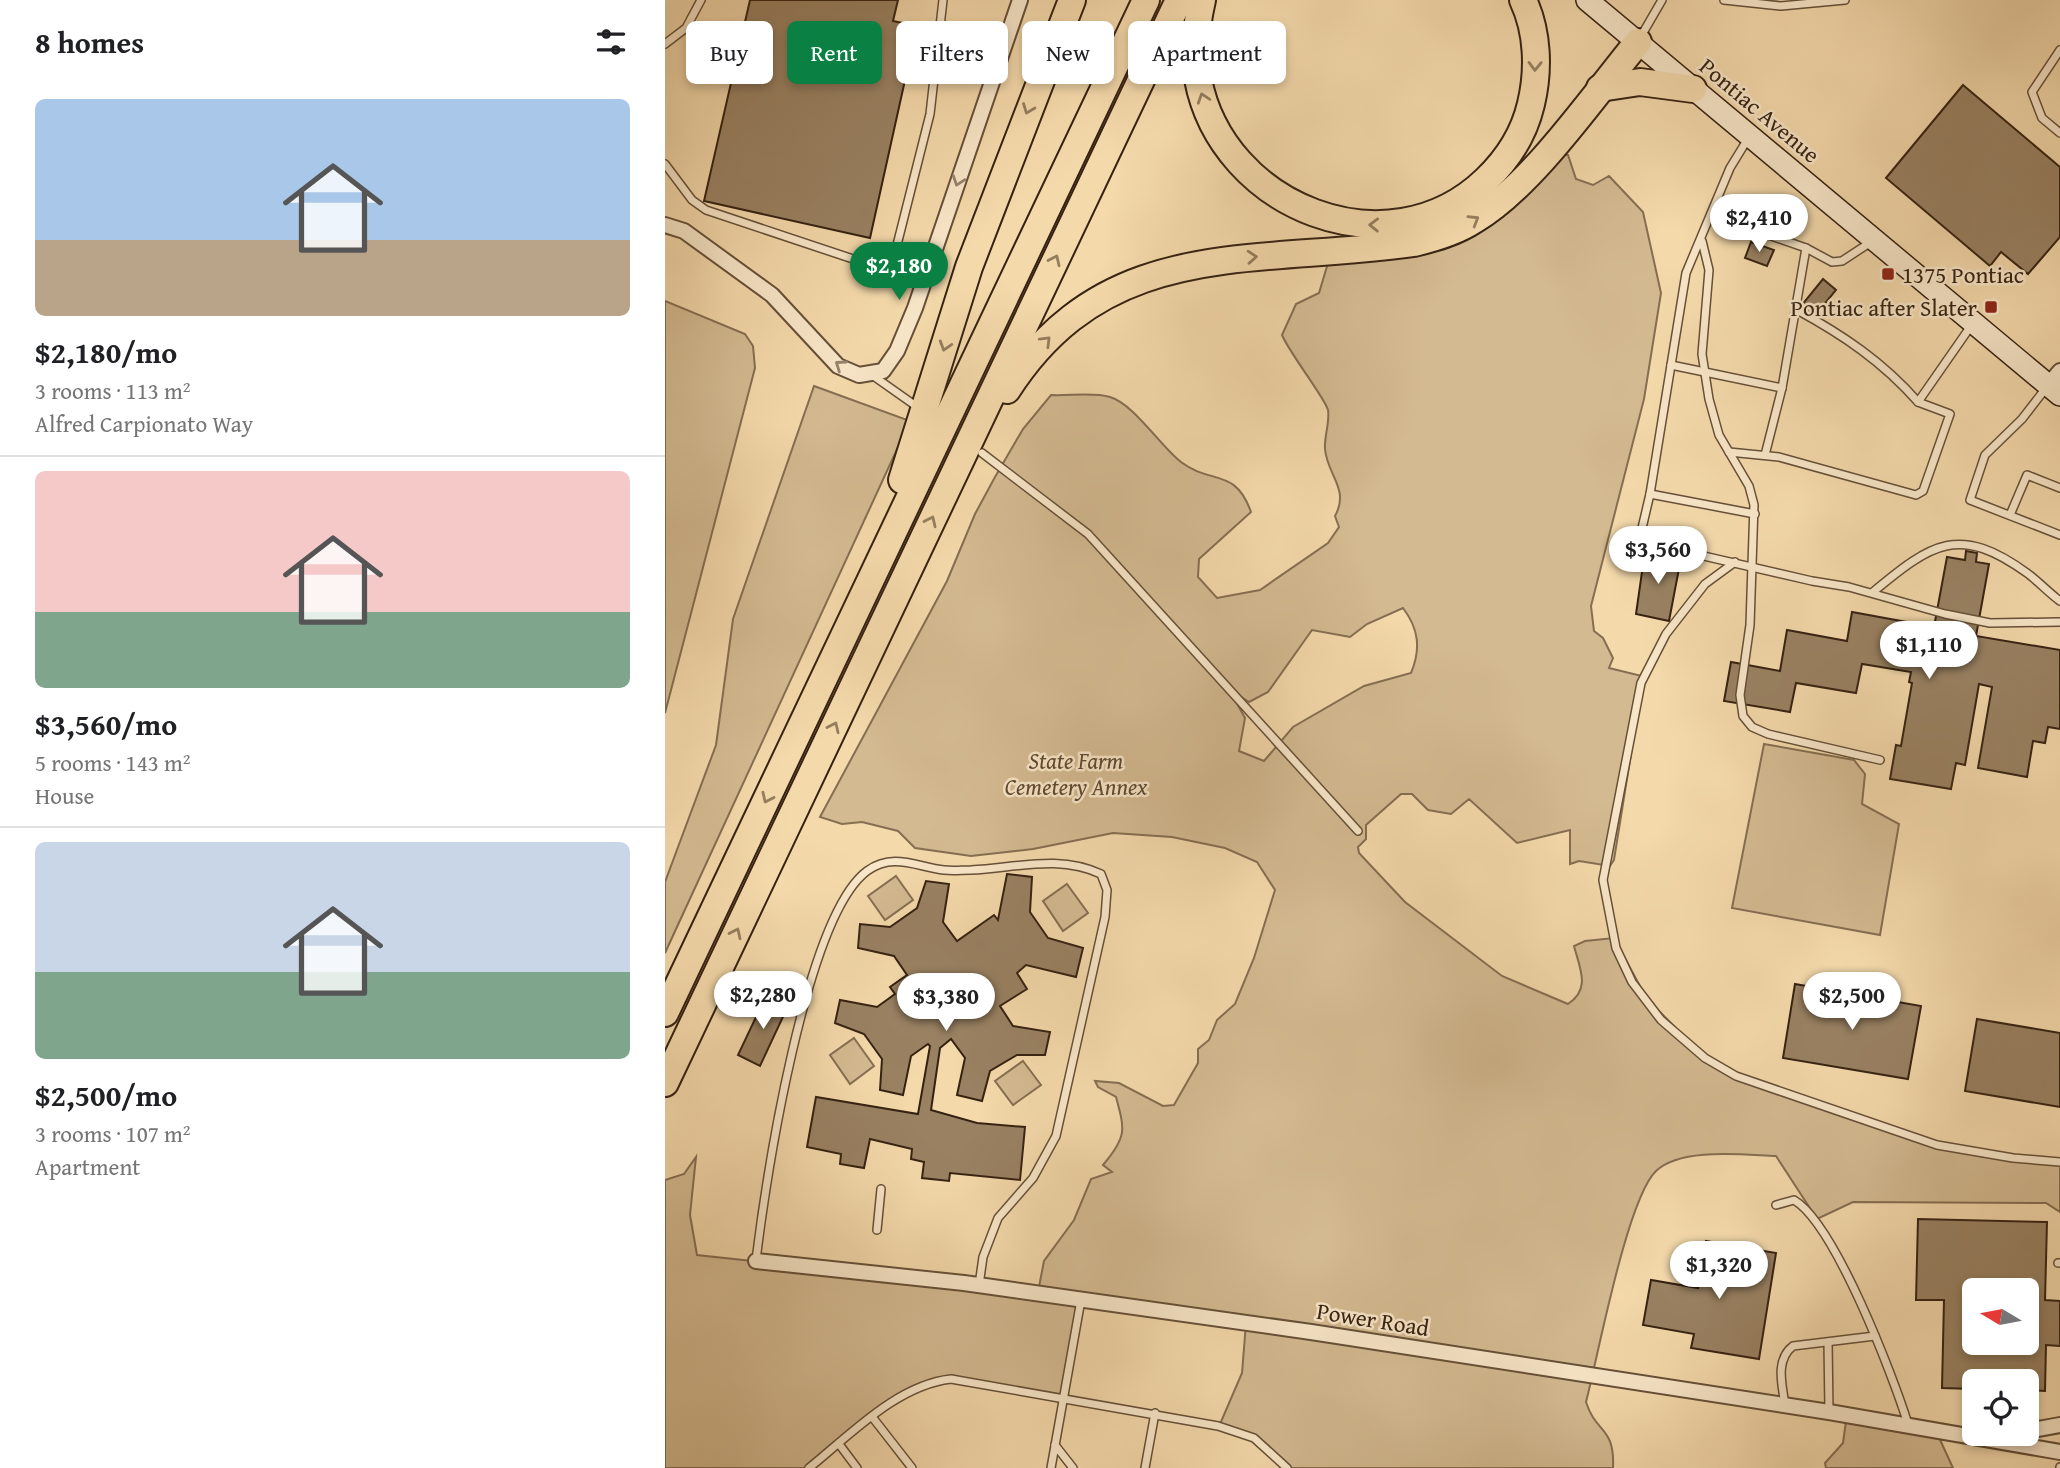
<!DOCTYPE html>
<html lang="en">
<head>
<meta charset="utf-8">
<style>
  body { margin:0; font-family:"Gentium Book Plus",serif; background:#f2f2f2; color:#202124; height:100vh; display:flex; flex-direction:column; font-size:26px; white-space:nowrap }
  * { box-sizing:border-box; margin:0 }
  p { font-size:23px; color:#757577 }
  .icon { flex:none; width:38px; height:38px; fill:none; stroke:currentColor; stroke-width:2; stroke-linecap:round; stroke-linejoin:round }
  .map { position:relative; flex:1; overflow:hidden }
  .sheet { display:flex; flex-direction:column; background:#fff; width:665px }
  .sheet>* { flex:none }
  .guide { position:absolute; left:21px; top:21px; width:665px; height:63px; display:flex; gap:14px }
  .needle { width:46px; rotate:280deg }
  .controls { position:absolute; left:1297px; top:1278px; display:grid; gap:14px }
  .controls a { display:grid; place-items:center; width:77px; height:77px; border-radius:10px; background:#fff; box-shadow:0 4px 10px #0003; font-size:35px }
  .price { position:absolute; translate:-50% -60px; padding:0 16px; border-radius:24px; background:#fff; color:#222; font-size:23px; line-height:46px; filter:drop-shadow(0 2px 4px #0008) }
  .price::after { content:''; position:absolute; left:50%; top:42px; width:21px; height:16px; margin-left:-10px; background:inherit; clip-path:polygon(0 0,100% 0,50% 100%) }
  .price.selected { background:#0b8043; color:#fff }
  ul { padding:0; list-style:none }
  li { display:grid; align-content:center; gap:14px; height:371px; padding:0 35px }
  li+li { border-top:2px solid #e0e0e0 }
  li span { display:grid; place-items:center; height:217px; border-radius:10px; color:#555 }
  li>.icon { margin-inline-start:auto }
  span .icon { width:126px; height:126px; fill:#fffc; stroke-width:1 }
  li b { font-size:30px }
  h2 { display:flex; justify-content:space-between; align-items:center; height:84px; padding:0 35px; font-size:30px }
  .tag { padding:0 24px; border-radius:10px; background:#fff; box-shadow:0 4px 10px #0003; font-size:24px; line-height:63px }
  .tag.selected { background:#0b8043; color:#fff }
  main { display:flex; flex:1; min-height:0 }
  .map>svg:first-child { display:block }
</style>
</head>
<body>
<main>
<section class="sheet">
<h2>8 homes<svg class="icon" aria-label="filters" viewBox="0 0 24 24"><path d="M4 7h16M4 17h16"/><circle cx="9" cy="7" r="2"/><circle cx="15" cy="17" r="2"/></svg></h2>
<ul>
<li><span style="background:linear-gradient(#a9c7e8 65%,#b9a48a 0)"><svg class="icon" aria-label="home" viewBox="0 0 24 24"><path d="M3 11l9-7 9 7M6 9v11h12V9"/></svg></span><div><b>$2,180/mo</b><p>3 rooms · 113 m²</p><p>Alfred Carpionato Way</p></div></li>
<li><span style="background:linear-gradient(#f6c9c9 65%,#7fa58c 0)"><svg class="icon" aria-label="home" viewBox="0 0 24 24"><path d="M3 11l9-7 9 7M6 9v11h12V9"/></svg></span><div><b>$3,560/mo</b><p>5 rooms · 143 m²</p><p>House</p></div></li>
<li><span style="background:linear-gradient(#c9d6e8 60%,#7fa58c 0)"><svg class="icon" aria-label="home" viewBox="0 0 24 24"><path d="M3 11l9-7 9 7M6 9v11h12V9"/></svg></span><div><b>$2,500/mo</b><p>3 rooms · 107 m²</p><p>Apartment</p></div></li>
</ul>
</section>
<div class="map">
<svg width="1395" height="1468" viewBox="0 0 1395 1468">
  <rect width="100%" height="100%" fill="#f4d9ab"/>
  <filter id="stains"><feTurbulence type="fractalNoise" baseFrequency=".00286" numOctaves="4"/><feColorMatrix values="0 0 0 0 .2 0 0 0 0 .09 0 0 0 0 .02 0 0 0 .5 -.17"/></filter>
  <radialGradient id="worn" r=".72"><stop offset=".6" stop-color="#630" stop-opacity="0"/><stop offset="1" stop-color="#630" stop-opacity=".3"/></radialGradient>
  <g fill="#d4ba91" stroke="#856e52" stroke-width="2" fill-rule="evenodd">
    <path d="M885,153L903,155L911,179L928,185L944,176L978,212L996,293L979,399L926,606L929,631L938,638L948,658L944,668L977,676L978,679L949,860L945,866L914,861L905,864V830L852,843L804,799L786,814L763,810L747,794H736L701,825V839L693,847L694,853L740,902L837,976L903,1004C926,989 915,969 909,946L920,941L949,938L982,999L1047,1064L1273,1145L1395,1161V1212L1381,1203L1188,1202L1152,1219L1111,1156C1080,1155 1016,1147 991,1171C962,1199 933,1356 921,1402C931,1434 950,1426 948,1468H621L599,1447L555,1424L577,1373L581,1323L418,1299L396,1395L282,1378L259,1382L220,1407L140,1468H0V1180L19,1174L31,1157L25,1215L32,1255L373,1292L379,1261L409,1220L426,1179L447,1172L438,1165C462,1137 460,1130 451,1097L433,1087L430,1081L454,1083L498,1106L509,1105L533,1063V1049L544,1040L552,1020L570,1004L589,958L610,890L592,862L560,848L507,837L448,833L368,849L306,856L250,848L233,831L197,822L177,824L155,817L282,581L310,514L330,477L358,429L386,395C404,396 428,392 445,397C469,404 496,447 516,462C546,485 570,467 586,512L534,559L533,577L552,598L595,590L663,543L674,527L670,516C685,489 662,475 660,449C659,437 665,422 663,410C660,398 625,354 617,335L631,304L654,293L666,253L725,248ZM738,608C754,629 756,649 746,673L699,686L628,727L599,761L574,751L580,718L564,689L584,702L603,692L647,630L685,637L702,624Z"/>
    <polygon points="0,301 80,334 88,346 90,368 0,713"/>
    <polygon points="149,386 245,421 0,953 0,882 51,745 68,619"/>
    <polygon points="1099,744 1189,760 1200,774 1197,804 1234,824 1215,935 1067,908"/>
    <polygon points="231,876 248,900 220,920 203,896"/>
    <polygon points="402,884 423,913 398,931 378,901"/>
    <polygon points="189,1038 209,1066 185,1084 165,1055"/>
    <polygon points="358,1061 376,1085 348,1105 330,1081"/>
    <polygon points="1182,1414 1271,1431 1288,1468 1161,1468 1160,1463 1178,1443"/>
  </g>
  <g fill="#998162" stroke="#362212" stroke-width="2" fill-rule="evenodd">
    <polygon points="85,0 233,0 228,21 252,26 205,238 39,201"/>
    <polygon points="1298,85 1395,167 1395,237 1363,274 1336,252 1325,266 1221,178"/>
    <polygon points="1086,242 1109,250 1102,266 1080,258"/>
    <polygon points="1158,279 1171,290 1149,317 1136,306"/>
    <polygon points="980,551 1016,558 1004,621 971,614"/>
    <polygon points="1301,551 1312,553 1311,562 1324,564 1311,636 1395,650 1395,729 1383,727 1380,743 1368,741 1362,777 1313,768 1327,687 1314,684 1300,765 1291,763 1286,789 1225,779 1231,745 1236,746 1247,683 1244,682 1246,672 1197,664 1191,693 1131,683 1125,712 1059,701 1066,662 1115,671 1122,630 1182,641 1187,612 1269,627 1282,557 1300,560"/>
    <polygon points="342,874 367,877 365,912 383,938 418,948 411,977 361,965 352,973 362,989 335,1006 348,1026 385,1032 380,1055 352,1055 325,1071 317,1101 292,1095 300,1058 286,1039 275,1048 266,1110 312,1123 360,1127 355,1180 285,1173 284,1181 257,1178 259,1162 246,1159 247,1149 205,1139 199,1168 175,1164 176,1154 142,1147 151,1097 253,1114 265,1046 263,1044 246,1056 238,1095 215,1090 217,1059 199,1034 170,1023 175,1000 212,1007 230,994 225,987 242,975 229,956 193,948 195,924 225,927 252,908 261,881 284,884 278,922 292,941 329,915 333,920"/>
    <polygon points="1130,984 1256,1006 1243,1079 1118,1058"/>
    <polygon points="101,996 123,1006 95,1066 73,1055"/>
    <polygon points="1312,1019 1395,1033 1395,1107 1300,1091"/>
    <path d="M1253,1219L1382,1222L1380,1300L1395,1301V1346L1381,1345L1380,1391L1362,1390V1381H1309V1389L1277,1388L1279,1300H1251ZM1309,1290H1362V1342H1309Z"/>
    <polygon points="1041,1241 1111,1253 1094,1359 1026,1348 1029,1334 978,1325 986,1280 1033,1288"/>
  </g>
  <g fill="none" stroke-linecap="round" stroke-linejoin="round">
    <defs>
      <g id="service">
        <polyline points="1059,0 1116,6 1180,0"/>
        <polyline points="975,38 997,0"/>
        <polyline points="0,44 21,28 36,0"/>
        <polyline points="1395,50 1367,92 1377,118 1395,133"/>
        <polyline points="1084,137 1065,168 1021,273 985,494 974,541 1147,581 1184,587 1280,614 1325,623 1395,622"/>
        <polyline points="0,164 27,200 41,210 206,265 222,259 232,245 265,114 278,0"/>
        <polyline points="1046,215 1141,248 1167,262 1177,261 1206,242"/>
        <polyline points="1037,241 1044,270 1037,354 1044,399 1054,435 1084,486 1089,505 1085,625 1075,695 1078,716 1087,727 1103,734 1215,760"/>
        <path d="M1132,310C1178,335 1218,362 1253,402"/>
        <polyline points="1006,365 1117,388"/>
        <polyline points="207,375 251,406"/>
        <polyline points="1381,388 1357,419 1320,455 1305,500 1395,535"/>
        <polyline points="1064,452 1114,457 1251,495 1258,491 1285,414 1253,402 1308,323"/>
        <polyline points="317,453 423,534 693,831"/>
        <polyline points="1100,455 1117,388 1141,248"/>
        <polyline points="985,494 1090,514"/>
        <polyline points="1345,515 1362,475 1395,488"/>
        <polyline points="1070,562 1040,584 1001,634 976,683 938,880 951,948 967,982 996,1020 1040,1058 1071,1076 1272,1145 1348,1158 1395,1162"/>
        <path d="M1208,592C1267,543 1294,524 1362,573C1373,581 1383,592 1395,601"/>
        <path d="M1111,1205L1129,1200C1170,1224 1228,1376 1243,1424"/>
        <polyline points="212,1230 216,1189"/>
        <path d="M91,1260C101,1180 140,917 202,871C228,852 252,867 279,870C288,871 297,870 306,870C351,868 394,854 436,874L442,890L440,917L391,1136L368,1178L333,1218L318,1257L314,1285"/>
        <polyline points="1393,1263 1395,1263"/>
        <polyline points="1163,1342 1164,1412"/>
        <path d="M1120,1405C1117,1384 1110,1360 1128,1346L1210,1336"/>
        <polyline points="208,1418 247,1468"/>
        <polyline points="174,1444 192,1468"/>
        <polyline points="390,1445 408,1468"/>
        <path d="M144,1468C185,1435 232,1385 286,1379L553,1426L589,1438L622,1468"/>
        <polyline points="386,1468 416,1300"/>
        <polyline points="480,1468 490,1413"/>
        <polyline points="1395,1468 1395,1467"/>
      </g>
      <g id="minor">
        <polyline points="0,225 19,231 107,295 173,366 194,375 218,371 232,351 250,308 355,0"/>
        <polyline points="1383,385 1395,371"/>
        <polyline points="91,1261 299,1283 646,1332 1164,1412 1395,1452"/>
        <polyline points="1362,1431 1395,1425"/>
      </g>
      <polyline id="secondary" points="922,0 1395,395"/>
      <g id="motorway">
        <path d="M537,0C531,26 528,52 533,79C557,207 723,274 821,180C843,159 859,134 866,104C874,70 873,32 858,0"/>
        <polyline points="935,88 975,82 1028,89"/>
        <path d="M342,390C442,234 592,266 749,243C770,238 791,232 809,220C867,186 929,95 973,42"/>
        <polyline points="237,480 304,267 407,0"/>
        <polyline points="0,1013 481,0"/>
        <polyline points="0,1083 514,0"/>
      </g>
    </defs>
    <use href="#service" stroke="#665038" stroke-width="10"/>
    <use href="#minor" stroke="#665038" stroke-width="18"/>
    <use href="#secondary" stroke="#362212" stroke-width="24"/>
    <use href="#motorway" stroke="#362212" stroke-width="30"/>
    <use href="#service" stroke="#f8e6c8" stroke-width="7"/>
    <use href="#minor" stroke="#f8e6c8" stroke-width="14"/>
    <use href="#secondary" stroke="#f8e6c8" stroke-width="21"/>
    <use href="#motorway" stroke="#f4d9ab" stroke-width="26"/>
  </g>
  <defs><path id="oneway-chevron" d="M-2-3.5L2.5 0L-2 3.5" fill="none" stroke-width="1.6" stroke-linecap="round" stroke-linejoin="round" transform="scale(1.75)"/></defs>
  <g stroke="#957e5e">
    <use href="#oneway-chevron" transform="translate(870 66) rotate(91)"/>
    <use href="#oneway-chevron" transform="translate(538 98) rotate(-108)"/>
    <use href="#oneway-chevron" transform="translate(363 109) rotate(111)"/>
    <use href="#oneway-chevron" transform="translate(809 220) rotate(-31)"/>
    <use href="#oneway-chevron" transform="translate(709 225) rotate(-179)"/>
    <use href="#oneway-chevron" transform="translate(587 257) rotate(-4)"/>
    <use href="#oneway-chevron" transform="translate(390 260) rotate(-65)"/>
    <use href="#oneway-chevron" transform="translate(381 341) rotate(-45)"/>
    <use href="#oneway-chevron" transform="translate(280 346) rotate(107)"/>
    <use href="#oneway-chevron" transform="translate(266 521) rotate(-65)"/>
    <use href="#oneway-chevron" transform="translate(169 727) rotate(-65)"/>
    <use href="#oneway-chevron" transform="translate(102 798) rotate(115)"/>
    <use href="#oneway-chevron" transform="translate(71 933) rotate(-65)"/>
  </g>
  <g stroke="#97846d">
    <use href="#oneway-chevron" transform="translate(293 181) rotate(109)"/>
    <use href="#oneway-chevron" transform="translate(175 365) rotate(-145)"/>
  </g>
  <g fill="#8f2418" stroke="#f8e6c8" stroke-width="2.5">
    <rect x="1216" y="267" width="14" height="14" rx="3.5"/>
    <rect x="1319" y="300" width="14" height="14" rx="3.5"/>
  </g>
  <g text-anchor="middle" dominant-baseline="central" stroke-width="5" stroke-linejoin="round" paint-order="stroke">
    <g font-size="23" fill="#362212" stroke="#f8e6c8">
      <text transform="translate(1095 110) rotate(40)">Pontiac Avenue</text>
      <text transform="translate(708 1319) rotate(9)">Power Road</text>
    </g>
    <g font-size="23" fill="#362212" stroke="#f8e6c8" text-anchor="start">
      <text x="1237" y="274">1375 Pontiac</text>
      <text x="1312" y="307" text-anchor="end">Pontiac after Slater</text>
    </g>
    <g font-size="23" font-style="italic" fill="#5e4832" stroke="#f8e6c8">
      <text x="411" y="760">State Farm<tspan x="411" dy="26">Cemetery Annex</tspan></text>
    </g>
  </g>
  <rect width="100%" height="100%" filter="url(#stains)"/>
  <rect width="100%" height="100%" fill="url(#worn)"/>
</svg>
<div class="controls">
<a><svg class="needle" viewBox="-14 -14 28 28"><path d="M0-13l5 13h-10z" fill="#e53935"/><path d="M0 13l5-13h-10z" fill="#757577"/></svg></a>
<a><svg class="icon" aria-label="locate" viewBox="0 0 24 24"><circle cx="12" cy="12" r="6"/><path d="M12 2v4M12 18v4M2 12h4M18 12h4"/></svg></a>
</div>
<b class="price" style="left:1094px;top:254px">$2,410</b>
<b class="price selected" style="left:234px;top:302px">$2,180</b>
<b class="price" style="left:993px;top:586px">$3,560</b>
<b class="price" style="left:1264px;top:681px">$1,110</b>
<b class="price" style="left:98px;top:1031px">$2,280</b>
<b class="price" style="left:1187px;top:1032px">$2,500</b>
<b class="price" style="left:281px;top:1033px">$3,380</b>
<b class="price" style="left:1054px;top:1301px">$1,320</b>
<div class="guide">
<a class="tag">Buy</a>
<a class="tag selected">Rent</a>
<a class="tag">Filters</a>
<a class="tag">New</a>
<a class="tag">Apartment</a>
</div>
</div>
</main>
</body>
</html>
